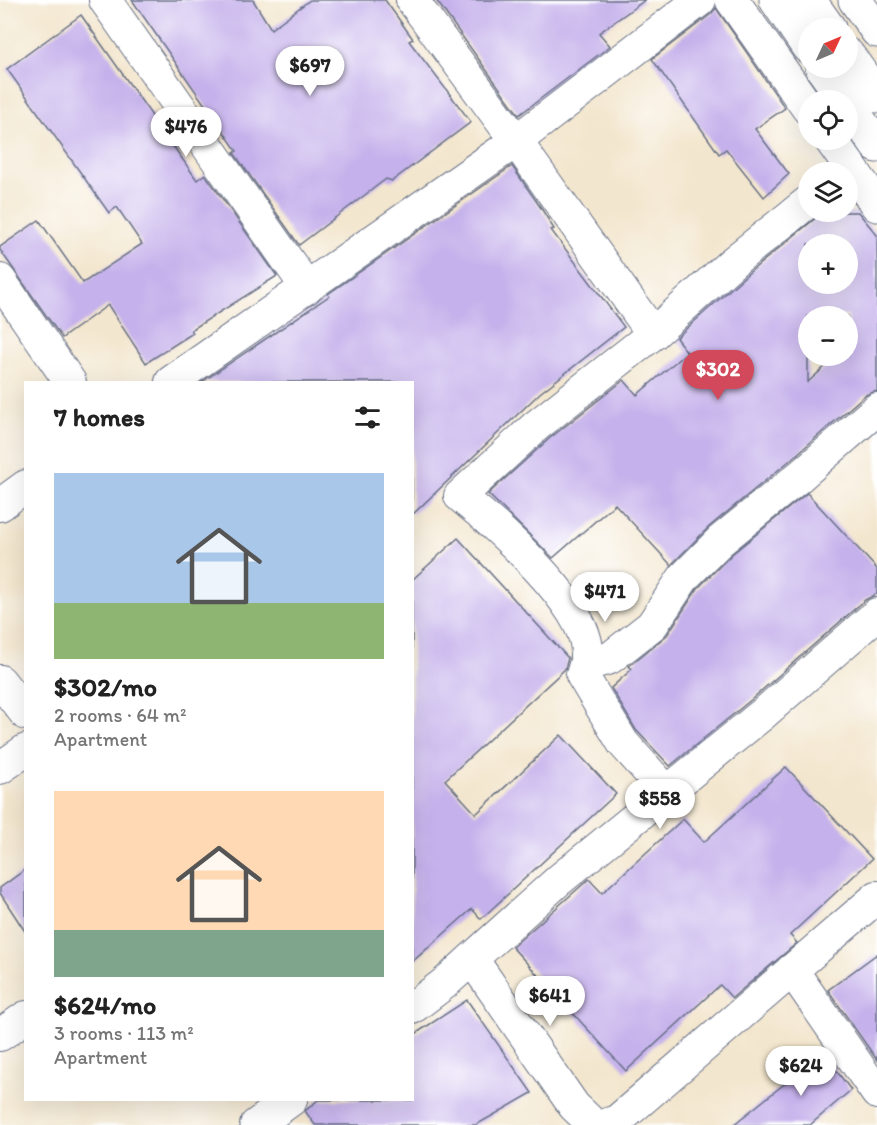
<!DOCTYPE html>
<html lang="en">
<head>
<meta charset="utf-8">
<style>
  body { margin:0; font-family:Itim,sans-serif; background:#f2f2f2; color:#222; height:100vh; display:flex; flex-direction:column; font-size:22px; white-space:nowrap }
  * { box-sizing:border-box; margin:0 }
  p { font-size:20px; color:#767676 }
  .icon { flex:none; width:33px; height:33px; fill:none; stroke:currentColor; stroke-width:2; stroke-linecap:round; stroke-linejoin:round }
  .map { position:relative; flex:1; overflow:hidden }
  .panel { position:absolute; left:24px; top:381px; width:390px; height:720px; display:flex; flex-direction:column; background:#fff; border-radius:0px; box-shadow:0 6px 24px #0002 }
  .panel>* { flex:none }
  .needle { width:39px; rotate:46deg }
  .tools { position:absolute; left:798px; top:18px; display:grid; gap:12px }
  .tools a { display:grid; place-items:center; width:60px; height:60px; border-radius:50%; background:#fff; box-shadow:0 6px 24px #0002; font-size:30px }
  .price { position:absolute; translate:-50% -51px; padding:0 14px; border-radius:21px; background:#fff; color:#222; font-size:20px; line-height:39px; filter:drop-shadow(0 2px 3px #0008) }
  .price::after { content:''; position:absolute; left:50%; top:36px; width:18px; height:14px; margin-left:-9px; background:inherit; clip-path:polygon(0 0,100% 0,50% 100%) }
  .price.selected { background:#d1495b; color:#fff }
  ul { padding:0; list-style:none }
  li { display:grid; align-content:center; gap:12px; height:318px; padding:0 30px }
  li span { display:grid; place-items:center; height:186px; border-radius:0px; color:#555 }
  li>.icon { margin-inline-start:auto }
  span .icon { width:108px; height:108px; fill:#fffc; stroke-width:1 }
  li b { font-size:26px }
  h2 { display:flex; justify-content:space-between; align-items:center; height:72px; padding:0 30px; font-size:26px }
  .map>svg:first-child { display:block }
</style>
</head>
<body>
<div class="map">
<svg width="877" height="1125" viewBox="0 0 877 1125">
  <rect width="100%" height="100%" fill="#fff"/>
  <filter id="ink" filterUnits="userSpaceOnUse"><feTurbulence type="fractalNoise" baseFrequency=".0167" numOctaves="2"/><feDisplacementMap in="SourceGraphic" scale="12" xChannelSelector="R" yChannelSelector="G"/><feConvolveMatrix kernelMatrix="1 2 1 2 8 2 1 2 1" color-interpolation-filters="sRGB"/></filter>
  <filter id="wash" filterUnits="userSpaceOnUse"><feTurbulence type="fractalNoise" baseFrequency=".008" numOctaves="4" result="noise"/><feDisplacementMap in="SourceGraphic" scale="24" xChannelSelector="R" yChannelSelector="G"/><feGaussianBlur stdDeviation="1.35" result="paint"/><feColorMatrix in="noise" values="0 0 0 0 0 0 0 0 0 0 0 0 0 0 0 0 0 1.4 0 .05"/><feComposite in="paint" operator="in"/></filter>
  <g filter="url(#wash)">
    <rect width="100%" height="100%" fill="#f3e6ce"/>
    <g id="blocks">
      <g fill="#c5b1eb" fill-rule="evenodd">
        <polygon points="132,0 253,0 271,29 310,0 385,0 413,39 409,41 471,122 392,181 386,179 299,245 234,153 237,151"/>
        <polygon points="436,0 645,0 599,33 610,46 519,115"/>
        <polygon points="716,8 785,108 755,129 789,174 764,197 726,149 719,154 652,59 711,14"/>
        <polygon points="81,15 197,180 205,174 277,276 191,330 193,333 146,363 108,305 62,338 0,250 0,247 39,220 83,283 142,244 117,207 109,213 7,69"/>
        <polygon points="512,166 541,208 554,229 551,230 624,327 540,393 412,515 412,382 202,382 329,296 328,294"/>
        <path d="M823,212H858L877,235V391L865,395L788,462L709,527L671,565L615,504L553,558L488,494L550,438L624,380L637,395L687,352L676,338L745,276ZM808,244H848V284H808ZM808,316H848V356H837L808,382Z"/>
        <polygon points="807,493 877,569 877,594 865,600 752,699 670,766 636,730 611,688 632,669 629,666 667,635 698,588 732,554"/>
        <polygon points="458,538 568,658 565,669 445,780 476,814 561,735 616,794 481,919 472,909 412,962 412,580"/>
        <polygon points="786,767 872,859 790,935 797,943 732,998 720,985 626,1071 512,947 589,879 602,893 683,819 704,842"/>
        <polygon points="26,869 26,933 0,893 0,888"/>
        <polygon points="877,954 877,1060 828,990"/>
        <polygon points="467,1000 532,1093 476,1125 315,1125 305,1111 318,1100 412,1100 412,1036"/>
        <polygon points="823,1053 851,1090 810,1125 733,1125"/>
      </g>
    </g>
  </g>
  <g filter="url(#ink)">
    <use href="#blocks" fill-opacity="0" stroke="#676f85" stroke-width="1.5"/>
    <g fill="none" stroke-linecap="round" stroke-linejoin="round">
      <defs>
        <g id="street">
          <polyline points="105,0 307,288"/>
          <polyline points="412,0 516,141 653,334"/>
          <polyline points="0,280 70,382"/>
          <polyline points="171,382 516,141 700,0"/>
          <polyline points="0,505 26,486"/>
          <polyline points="586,655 599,661 610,658 652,625 684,577 720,541 800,476 877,409"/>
          <polyline points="0,681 26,714"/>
          <polyline points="0,768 26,750"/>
          <path d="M667,792L623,743L582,675C584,668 587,660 587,653C589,606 494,524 460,496L536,426L653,334L733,262L808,202"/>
          <polyline points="472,959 574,1106 594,1125"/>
          <polyline points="792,970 877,1093"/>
          <polyline points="412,1008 445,983 559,880 764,713 877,614"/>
          <polyline points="0,1035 26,1017"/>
          <polyline points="256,1125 291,1100"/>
          <polyline points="605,1125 617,1121 877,897"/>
        </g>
        <g id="secondary">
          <polyline points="732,0 808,108"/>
          <polyline points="855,0 877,31"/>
          <polyline points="831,140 877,205"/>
        </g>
        <g id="highway">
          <polyline points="776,0 808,47"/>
          <polyline points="809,0 829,28"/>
          <polyline points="848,55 877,96"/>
          <polyline points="822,68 845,100"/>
          <polyline points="848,104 877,146"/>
        </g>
      </defs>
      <use href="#street" stroke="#676f85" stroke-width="34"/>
      <use href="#secondary" stroke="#676f85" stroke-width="35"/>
      <use href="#highway" stroke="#676f85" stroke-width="35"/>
      <use href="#street" stroke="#fff" stroke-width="32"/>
      <use href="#secondary" stroke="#fff" stroke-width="33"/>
      <use href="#highway" stroke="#fff" stroke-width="33"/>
    </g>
  </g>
</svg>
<div class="tools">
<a><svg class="needle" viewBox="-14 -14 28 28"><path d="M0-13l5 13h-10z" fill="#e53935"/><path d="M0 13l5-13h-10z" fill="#767676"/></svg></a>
<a><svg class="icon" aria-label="locate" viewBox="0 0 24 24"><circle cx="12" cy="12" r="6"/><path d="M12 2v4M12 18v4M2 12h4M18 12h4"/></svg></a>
<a><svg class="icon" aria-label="layers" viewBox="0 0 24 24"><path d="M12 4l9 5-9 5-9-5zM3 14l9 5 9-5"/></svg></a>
<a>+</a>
<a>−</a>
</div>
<b class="price" style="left:310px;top:97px">$697</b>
<b class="price" style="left:186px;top:158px">$476</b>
<b class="price selected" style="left:718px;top:401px">$302</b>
<b class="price" style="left:605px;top:623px">$471</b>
<b class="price" style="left:660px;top:830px">$558</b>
<b class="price" style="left:550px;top:1027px">$641</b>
<b class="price" style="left:801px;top:1097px">$624</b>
<section class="panel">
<h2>7 homes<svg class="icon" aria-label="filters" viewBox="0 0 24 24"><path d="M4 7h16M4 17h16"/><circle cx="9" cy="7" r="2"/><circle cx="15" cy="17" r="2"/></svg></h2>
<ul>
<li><span style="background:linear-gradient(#a9c7e8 70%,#8fb573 0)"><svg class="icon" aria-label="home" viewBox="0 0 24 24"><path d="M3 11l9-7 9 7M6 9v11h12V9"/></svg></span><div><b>$302/mo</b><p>2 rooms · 64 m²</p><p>Apartment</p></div></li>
<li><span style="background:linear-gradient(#ffd9b3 75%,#7fa58c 0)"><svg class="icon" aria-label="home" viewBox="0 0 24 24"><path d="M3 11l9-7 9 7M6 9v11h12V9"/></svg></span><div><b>$624/mo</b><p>3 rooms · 113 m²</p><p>Apartment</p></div></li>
</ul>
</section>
</div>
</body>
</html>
